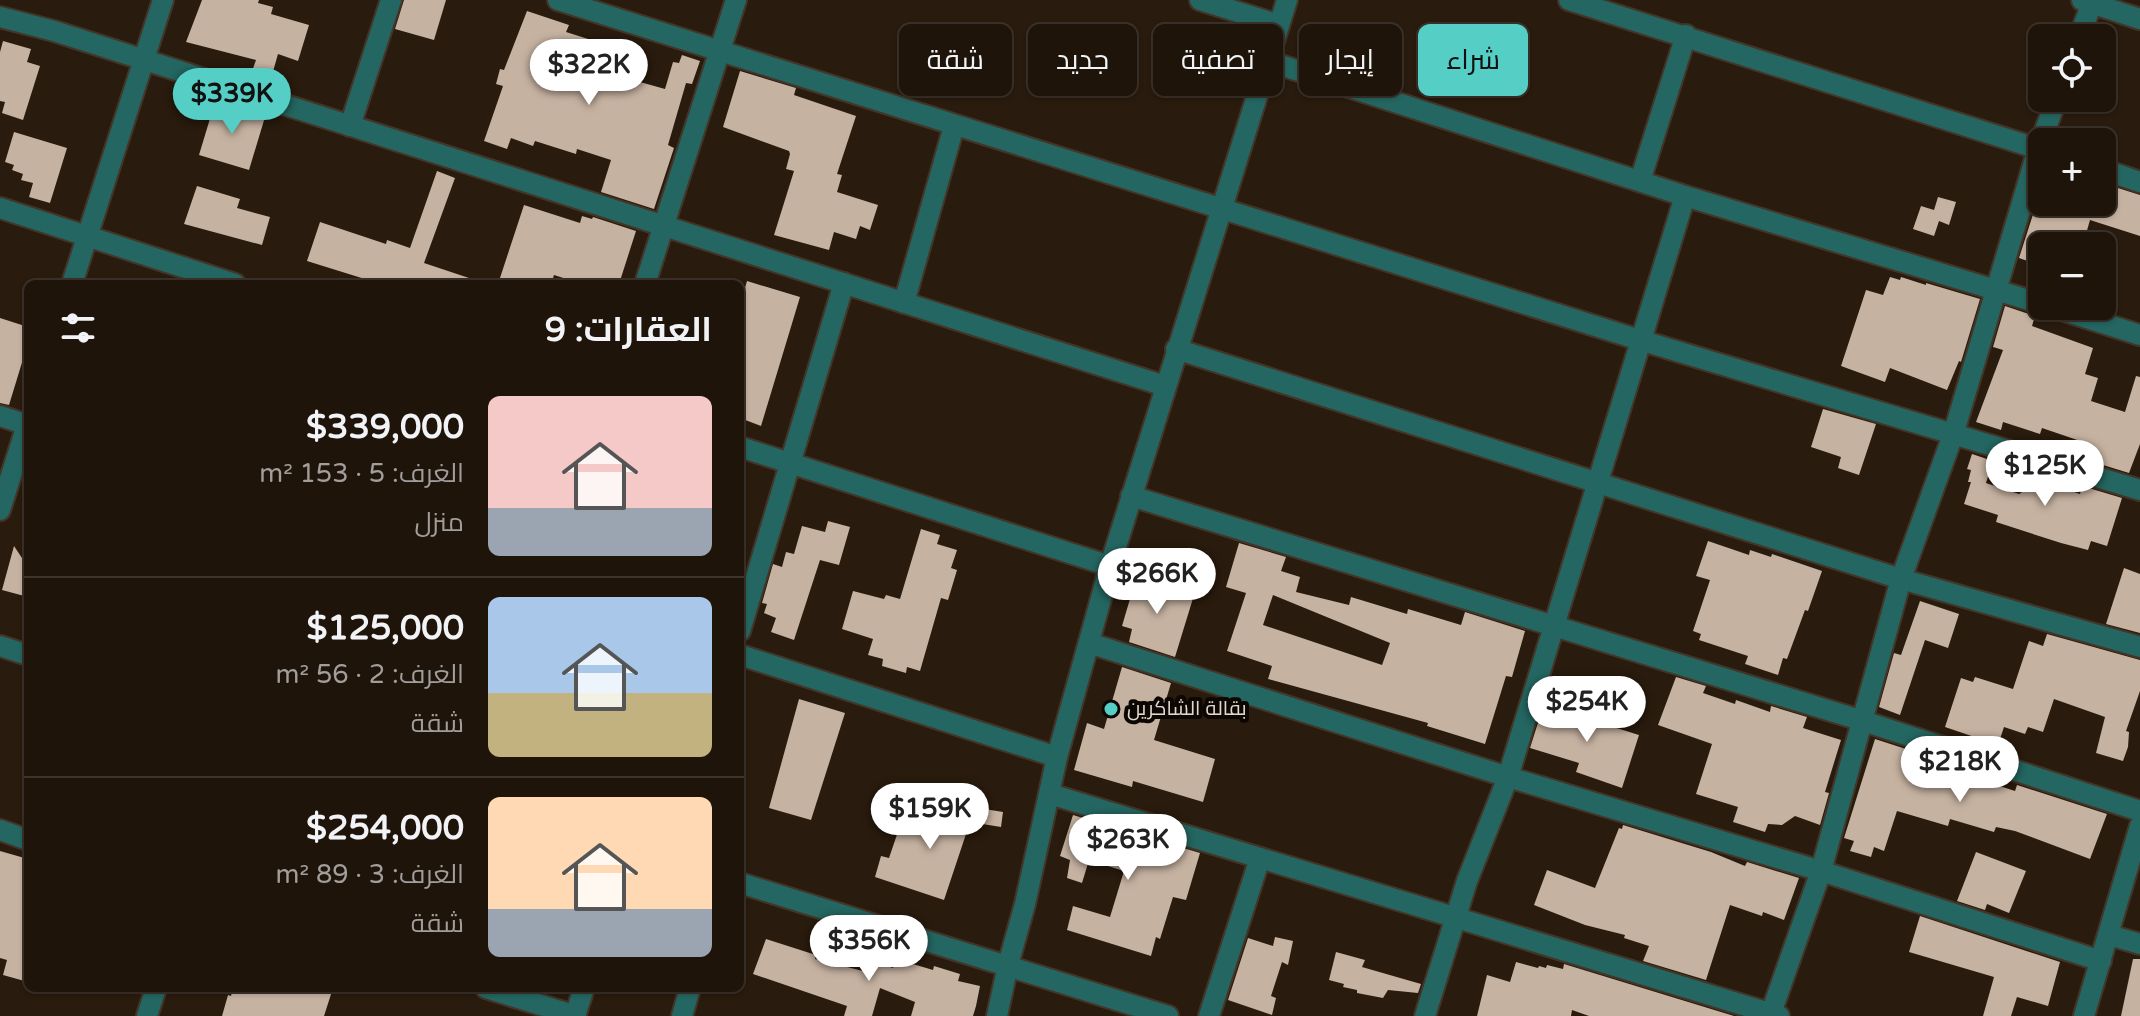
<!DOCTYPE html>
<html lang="ar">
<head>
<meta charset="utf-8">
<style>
  body { margin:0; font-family:"Varela Round",Cairo,sans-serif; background:#271d13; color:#f1f3f6; direction:rtl; height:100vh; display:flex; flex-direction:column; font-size:30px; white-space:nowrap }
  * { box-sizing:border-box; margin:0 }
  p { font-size:26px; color:#a19e9c }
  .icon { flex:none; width:44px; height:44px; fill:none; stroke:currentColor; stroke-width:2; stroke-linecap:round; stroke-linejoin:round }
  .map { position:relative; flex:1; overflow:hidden; direction:ltr }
  .sheet { position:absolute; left:24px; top:280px; width:720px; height:712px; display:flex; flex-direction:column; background:#1f140a; border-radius:12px; box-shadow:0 2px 6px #0004,0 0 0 2px #3c332b; direction:rtl }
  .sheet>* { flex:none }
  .hud { position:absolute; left:768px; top:24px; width:760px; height:72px; direction:rtl; display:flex; gap:16px }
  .tools { position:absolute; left:2028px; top:24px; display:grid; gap:16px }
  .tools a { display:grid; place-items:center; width:88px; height:88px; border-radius:12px; background:#1f140a; box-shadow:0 2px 6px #0004,0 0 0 2px #3c332b; font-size:40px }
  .price { position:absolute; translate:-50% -68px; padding:0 18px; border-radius:28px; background:#fff; color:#222; font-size:26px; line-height:52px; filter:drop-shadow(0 2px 4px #0008) }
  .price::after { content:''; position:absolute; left:50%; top:48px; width:24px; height:18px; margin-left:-12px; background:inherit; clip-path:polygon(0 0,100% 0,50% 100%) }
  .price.on { background:#55cec5; color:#111 }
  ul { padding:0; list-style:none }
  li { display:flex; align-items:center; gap:24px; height:200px; padding:0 32px }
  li+li { border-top:2px solid #3c332b }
  li span { display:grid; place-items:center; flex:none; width:224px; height:160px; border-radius:12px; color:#555 }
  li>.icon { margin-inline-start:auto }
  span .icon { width:96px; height:96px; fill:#fffc; stroke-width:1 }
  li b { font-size:34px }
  h2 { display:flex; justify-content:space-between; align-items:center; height:96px; padding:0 32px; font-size:34px }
  .chip { padding:0 28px; border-radius:12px; background:#1f140a; box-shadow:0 2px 6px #0004,0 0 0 2px #3c332b; font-size:28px; line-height:72px }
  .chip.on { background:#55cec5; color:#111 }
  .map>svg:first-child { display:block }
</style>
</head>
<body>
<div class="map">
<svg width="2140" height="1016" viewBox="0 0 2140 1016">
  <rect width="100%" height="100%" fill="#291b0d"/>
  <g fill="#c6b2a1" fill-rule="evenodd">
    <polygon points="202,0 259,0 258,3 273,7 271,14 309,25 298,61 278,54 270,82 250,77 256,60 186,42"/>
    <polygon points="404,0 446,0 434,40 395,29"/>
    <polygon points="527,11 569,25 566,32 623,50 615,75 665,89 673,62 679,63 682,55 700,61 692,84 686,83 668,145 674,148 654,209 601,192 611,160 577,149 576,154 535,141 533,146 511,138 507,149 484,141 503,86 496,84 500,69 504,70"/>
    <polygon points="3,41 31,49 27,62 40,66 23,120 2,113 5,102 0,101 0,52"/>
    <polygon points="740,71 796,88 794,95 856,116 837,174 842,175 837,192 878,205 870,230 860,226 856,239 834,232 829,250 774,235 794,171 786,169 790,154 789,151 723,127"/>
    <polygon points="215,102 265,117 249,170 199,155"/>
    <polygon points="14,132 67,148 50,203 29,197 33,183 21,180 23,174 12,170 14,165 5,162"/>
    <polygon points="437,171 455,178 424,263 478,281 478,284 367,284 368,280 307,261 320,222 386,244 387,240 410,248"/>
    <polygon points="2102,183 2140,195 2140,236 2090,220 2084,241 2077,240 2075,246 2042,246 2042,266 2019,258 2037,202 2102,202"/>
    <polygon points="197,186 240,199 237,208 270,217 262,245 184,224"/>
    <polygon points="1938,197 1956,202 1949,225 1939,221 1934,236 1913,229 1921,206 1934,210"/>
    <polygon points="524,205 580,223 582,216 592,219 593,217 636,231 619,284 582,284 554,275 551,284 498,284"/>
    <polygon points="1890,277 1900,280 1901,277 1926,285 1926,283 1980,299 1961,362 1959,361 1947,390 1890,368 1885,382 1841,366 1866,290 1883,295"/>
    <polygon points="747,281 800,297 761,426 740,418 740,305"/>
    <polygon points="2005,306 2035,316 2032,326 2093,348 2085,374 2098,378 2091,401 2125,412 2136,376 2140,377 2140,444 2129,473 2090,461 2092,454 2087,453 2089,444 2042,428 2040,434 2003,422 2001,430 1976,422 2003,350 1993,347"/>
    <polygon points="0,318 28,327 28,343 9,405 0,403"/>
    <polygon points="1823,409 1876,424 1859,475 1838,468 1841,457 1811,447"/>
    <polygon points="1972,454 1993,461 1986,483 2019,494 2022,492 2027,476 2080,494 2082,486 2122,498 2107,546 2091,541 2088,550 2061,543 1996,522 1998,515 1964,504 1971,482 1968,482 1971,470 1967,469"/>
    <polygon points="828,521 850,527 839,565 820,560 794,640 771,632 776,618 764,613 767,604 762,603 773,564 782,567 786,552 794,554 802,526 825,532"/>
    <polygon points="921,529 940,535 937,544 957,550 951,568 957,570 948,600 941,598 920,671 907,667 906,673 882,666 883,659 868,655 873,639 842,629 853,591 884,599 886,595 900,599"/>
    <polygon points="1708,541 1749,555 1750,550 1771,557 1772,554 1822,571 1808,611 1805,610 1787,659 1783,658 1778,675 1745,664 1748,656 1699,640 1701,634 1693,631 1710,580 1696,576"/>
    <path d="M1239,543L1286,557L1281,571L1300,577L1296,592L1349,605L1351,597L1407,614L1408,609L1461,625L1465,612L1525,631L1512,677L1506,676L1485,744L1427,726L1428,723L1268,679L1272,666L1227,651L1246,593L1226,587ZM1273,595L1390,643L1382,665L1263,625Z"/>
    <polygon points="14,546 28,567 28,597 2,590"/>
    <polygon points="2124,568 2140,574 2140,633 2106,624"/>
    <polygon points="1137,575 1194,595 1175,657 1129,642 1132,629 1122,626"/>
    <polygon points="1920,601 1959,614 1948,648 1925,640 1900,715 1879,707 1894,653 1901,655"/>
    <polygon points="2047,634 2140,660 2140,691 2126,731 2129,732 2128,747 2123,761 2096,753 2105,717 2054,699 2043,732 2028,727 2025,734 2004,727 1998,745 1945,727 1961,678 1973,682 1975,677 2013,689 2029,641 2043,646"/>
    <polygon points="1122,667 1171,683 1154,740 1215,759 1203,802 1133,781 1132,787 1074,770 1087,723 1104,729"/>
    <polygon points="1676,677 1706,686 1703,693 1735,704 1736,700 1770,712 1771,706 1807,717 1803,728 1841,740 1825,792 1829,793 1820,825 1795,816 1782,825 1768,824 1765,832 1733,822 1738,807 1696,794 1712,744 1658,725"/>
    <polygon points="799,699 845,713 811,820 769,808"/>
    <polygon points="1601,704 1614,709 1610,726 1639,735 1622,788 1576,772 1579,763 1530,748 1543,707 1592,722"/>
    <polygon points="1875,739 1980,773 1978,779 2015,791 2017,785 2107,814 2090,859 2015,831 1996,827 1994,832 1950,819 1948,826 1897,811 1884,851 1874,847 1871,857 1850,851 1854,841 1844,838"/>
    <polygon points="966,806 1003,812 1001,827 970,822 944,900 875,877 881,856 889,858 905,811 949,826 953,812 964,816"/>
    <polygon points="1073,815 1200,853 1186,900 1173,897 1160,939 1156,937 1151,956 1067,930 1073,906 1110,917 1124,871 1089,860 1082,883 1067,878 1070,860 1060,856"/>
    <polygon points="1623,825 1711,852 1745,866 1747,862 1799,878 1784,920 1763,912 1762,916 1730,905 1706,980 1643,961 1649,946 1624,938 1625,935 1585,925 1534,905 1547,870 1595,888 1619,828 1622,829"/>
    <polygon points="0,851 28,859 28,982 3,975 7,960 0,958"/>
    <polygon points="1976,852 2026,871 2009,913 1987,904 1985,910 1957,901"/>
    <polygon points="1920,916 2060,962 2048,1006 2017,997 2011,1016 1983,1016 1994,977 1909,952"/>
    <polygon points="1275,937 1293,941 1288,965 1282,962 1271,996 1276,998 1272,1015 1228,1000 1248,938 1273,946"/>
    <polygon points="766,939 816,955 815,959 871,973 875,962 893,968 896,959 933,970 934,966 960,974 958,981 980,986 976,1006 973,1016 911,1016 915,1002 880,988 872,1016 844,1016 847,1006 753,974"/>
    <polygon points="1336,952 1365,960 1362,967 1421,984 1418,993 1388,990 1383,998 1357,993 1357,990 1343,987 1344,984 1329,980"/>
    <polygon points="2133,959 2140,959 2140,1016 2121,1016"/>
    <polygon points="1516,962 1538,968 1539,966 1546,968 1547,965 1563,969 1564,964 1734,1016 1589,1016 1572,1010 1571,1016 1477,1016 1487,975 1510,982"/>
    <polygon points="233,988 333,988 324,1016 222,1016 228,995 231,996"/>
  </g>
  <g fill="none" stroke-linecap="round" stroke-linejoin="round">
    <defs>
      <g id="minor">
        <polyline points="558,0 1643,341 2140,490"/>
        <polyline points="1200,0 1279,25"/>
        <polyline points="1569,0 2042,150"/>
        <polyline points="2082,0 2140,19"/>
        <polyline points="0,17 54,31 1165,386"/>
        <polyline points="2079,38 2093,0"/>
        <polyline points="1268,61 1685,196 2042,304"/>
        <polyline points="350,126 391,0"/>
        <polyline points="2102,169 2140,182"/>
        <polyline points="1640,181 1686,35"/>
        <polyline points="0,208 235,284"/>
        <polyline points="72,284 163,0"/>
        <polyline points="645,284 736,0"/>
        <polyline points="904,303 954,126"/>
        <polyline points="2049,306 2140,335"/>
        <polyline points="1176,349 1901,579 2140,647"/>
        <polyline points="0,416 28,425"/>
        <polyline points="740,447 1110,566"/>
        <polyline points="1131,496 1860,720 2140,811"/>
        <polyline points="0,510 28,422"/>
        <polyline points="740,631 844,283"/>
        <polyline points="1089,643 1508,777 1821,871 2101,961"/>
        <polyline points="0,646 28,655"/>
        <polyline points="740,655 1057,757"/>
        <polyline points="1050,794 1779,1016"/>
        <polyline points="0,830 28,840"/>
        <polyline points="740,883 1168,1016"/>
        <polyline points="2109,935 2140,944"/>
        <polyline points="486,988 576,1016"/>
        <polyline points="147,1016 156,988"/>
        <polyline points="575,1016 584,988"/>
        <polyline points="682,1016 690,988"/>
        <polyline points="997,1016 1008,965 1025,904 1057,757 1110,566 1287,0"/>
        <polyline points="1209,1016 1260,858"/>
        <polyline points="1425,1016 1467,881 1508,777 1685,196"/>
        <polyline points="1770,1016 1821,871 1901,579 1954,432 2038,149 2057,98"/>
        <polyline points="2084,1016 2140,826"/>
      </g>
    </defs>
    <use href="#minor" stroke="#433528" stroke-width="24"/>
    <use href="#minor" stroke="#246661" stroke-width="20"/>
  </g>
  <circle fill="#55cec5" stroke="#0d0703" stroke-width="3" cx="1111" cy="709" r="8"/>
  <g text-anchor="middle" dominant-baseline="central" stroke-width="8" stroke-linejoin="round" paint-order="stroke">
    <g font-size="20" fill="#e2d8cf" stroke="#0d0703" text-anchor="start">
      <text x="1127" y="709">بقالة الشاكرين</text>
    </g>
  </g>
</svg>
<div class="tools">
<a><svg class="icon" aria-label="locate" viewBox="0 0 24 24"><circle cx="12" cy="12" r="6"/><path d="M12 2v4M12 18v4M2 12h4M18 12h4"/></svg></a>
<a>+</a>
<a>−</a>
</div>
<b class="price" style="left:589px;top:107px">$322K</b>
<b class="price on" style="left:232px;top:136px">$339K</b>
<b class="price" style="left:2045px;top:508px">$125K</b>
<b class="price" style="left:1157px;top:616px">$266K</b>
<b class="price" style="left:1587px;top:744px">$254K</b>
<b class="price" style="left:1960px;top:804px">$218K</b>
<b class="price" style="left:930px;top:851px">$159K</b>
<b class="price" style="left:1128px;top:882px">$263K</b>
<b class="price" style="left:869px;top:983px">$356K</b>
<div class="hud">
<a class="chip on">شراء</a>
<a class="chip">إيجار</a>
<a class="chip">تصفية</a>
<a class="chip">جديد</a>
<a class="chip">شقة</a>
</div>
<section class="sheet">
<h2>العقارات: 9<svg class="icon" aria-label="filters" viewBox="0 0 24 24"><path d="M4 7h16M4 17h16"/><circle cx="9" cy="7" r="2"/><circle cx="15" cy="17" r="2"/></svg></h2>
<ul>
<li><span style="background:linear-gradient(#f6c9c9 70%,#9aa5b1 0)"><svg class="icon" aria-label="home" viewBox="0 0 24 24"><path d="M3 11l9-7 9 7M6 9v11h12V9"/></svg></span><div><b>$339,000</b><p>الغرف: 5 · 153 m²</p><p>منزل</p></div></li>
<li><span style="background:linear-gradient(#a9c7e8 60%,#c2b280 0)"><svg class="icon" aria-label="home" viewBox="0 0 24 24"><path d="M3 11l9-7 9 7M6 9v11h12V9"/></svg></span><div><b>$125,000</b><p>الغرف: 2 · 56 m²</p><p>شقة</p></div></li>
<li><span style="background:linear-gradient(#ffd9b3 70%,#9aa5b1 0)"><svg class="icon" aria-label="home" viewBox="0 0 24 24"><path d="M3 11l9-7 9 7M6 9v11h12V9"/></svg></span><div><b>$254,000</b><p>الغرف: 3 · 89 m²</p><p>شقة</p></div></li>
</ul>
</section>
</div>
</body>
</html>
